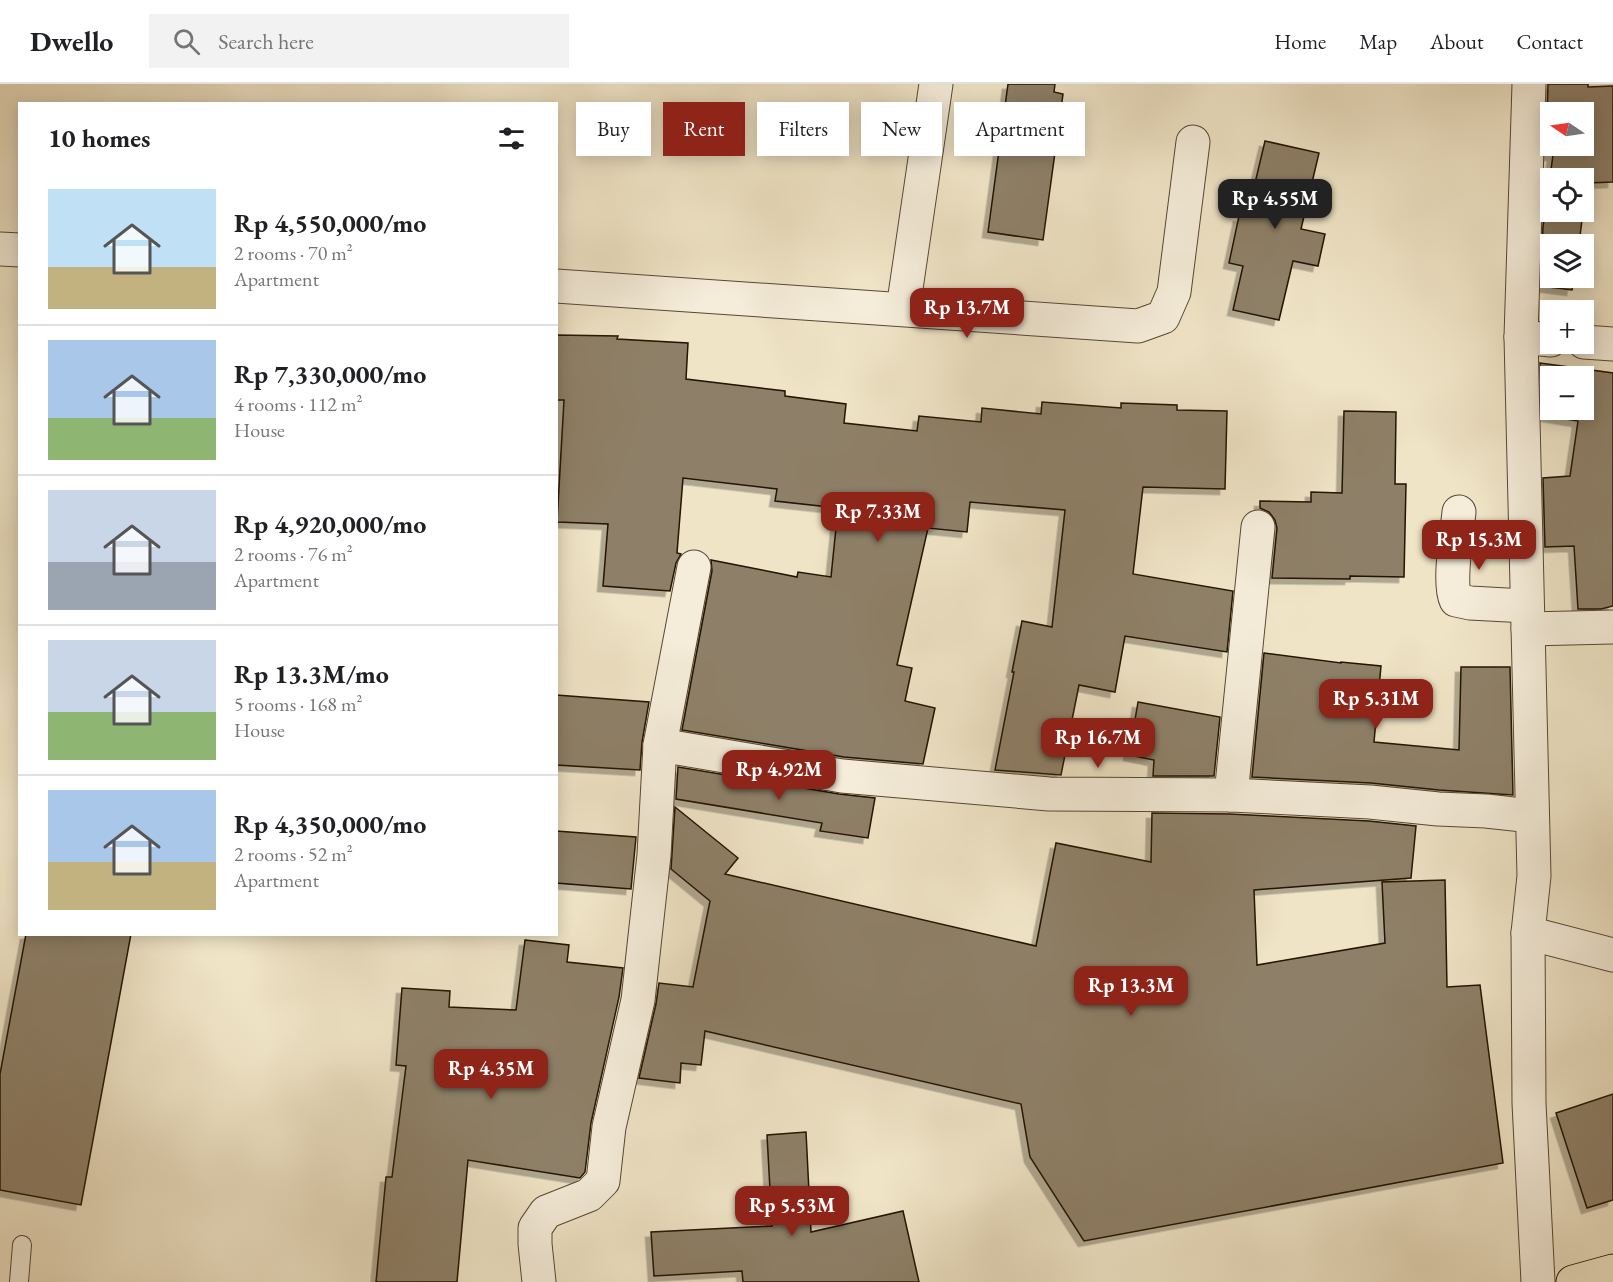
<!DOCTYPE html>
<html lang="en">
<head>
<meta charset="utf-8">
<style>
  body { margin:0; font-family:"EB Garamond",serif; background:#f2f2f2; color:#202124; height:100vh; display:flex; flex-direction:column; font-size:22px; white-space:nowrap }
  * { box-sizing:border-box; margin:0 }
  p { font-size:20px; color:#757577 }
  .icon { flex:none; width:33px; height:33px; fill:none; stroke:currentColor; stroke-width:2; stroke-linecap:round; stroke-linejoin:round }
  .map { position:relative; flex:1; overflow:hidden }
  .panel { position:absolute; left:18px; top:18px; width:540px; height:834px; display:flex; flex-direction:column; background:#fff; border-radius:0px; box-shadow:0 3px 15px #0003 }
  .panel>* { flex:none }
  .top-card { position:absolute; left:576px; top:18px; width:570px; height:54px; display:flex; gap:12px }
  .needle { width:39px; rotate:283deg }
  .tools { position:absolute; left:1540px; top:18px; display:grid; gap:12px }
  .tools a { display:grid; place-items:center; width:54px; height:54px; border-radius:0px; background:#fff; box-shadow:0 3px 15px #0003; font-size:30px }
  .price { position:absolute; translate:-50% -51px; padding:0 14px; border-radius:12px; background:#8f2418; color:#fff; font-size:20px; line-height:39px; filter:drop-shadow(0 2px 3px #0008) }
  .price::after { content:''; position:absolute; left:50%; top:36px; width:18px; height:14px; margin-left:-9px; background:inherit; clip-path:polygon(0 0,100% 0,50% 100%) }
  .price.on { background:#222; color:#fff }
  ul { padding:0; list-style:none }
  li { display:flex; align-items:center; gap:18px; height:150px; padding:0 30px }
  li+li { border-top:2px solid #e0e0e0 }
  li span { display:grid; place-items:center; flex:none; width:168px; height:120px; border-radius:0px; color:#555 }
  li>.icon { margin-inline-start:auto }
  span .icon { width:72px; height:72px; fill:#fffc; stroke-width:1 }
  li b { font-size:26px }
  h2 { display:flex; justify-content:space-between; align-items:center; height:72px; padding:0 30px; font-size:26px }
  .pill { padding:0 21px; border-radius:0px; background:#fff; box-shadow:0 3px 15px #0003; font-size:21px; line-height:54px }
  .pill.on { background:#8f2418; color:#fff }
  header { display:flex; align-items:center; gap:36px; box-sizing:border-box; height:84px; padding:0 30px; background:#fff; border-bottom:2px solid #e0e0e0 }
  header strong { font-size:28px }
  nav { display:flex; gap:33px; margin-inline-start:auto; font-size:21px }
  .search { width:420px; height:54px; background:#f2f2f2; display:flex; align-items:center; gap:15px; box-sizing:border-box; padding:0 21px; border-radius:0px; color:#757577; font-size:22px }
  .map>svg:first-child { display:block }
</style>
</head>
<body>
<header>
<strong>Dwello</strong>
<div class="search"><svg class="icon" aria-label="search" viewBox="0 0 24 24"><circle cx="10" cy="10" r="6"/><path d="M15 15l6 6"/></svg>Search here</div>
<nav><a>Home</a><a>Map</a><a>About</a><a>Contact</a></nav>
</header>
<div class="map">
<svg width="1613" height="1198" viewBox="0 0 1613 1198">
  <defs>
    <filter id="shadow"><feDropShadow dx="-5.5" dy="5.5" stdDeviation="0" flood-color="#0004"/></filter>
  </defs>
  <rect width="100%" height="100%" fill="#efe4c6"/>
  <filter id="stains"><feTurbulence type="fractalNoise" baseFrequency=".00333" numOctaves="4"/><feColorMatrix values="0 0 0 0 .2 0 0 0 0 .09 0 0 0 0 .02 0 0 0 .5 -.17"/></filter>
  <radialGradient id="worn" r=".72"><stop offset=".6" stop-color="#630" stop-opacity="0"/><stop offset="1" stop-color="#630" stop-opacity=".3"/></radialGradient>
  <g fill="#8e8068" stroke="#241303" stroke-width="1.5" fill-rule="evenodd" filter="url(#shadow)">
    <polygon points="1008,0 1055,0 1054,8 1063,10 1043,156 988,148"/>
    <path d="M1548,0H1588V3L1613,2V98L1587,99L1584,120V94H1551V128H1583L1579,160H1551V194H1574L1572,206L1541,202L1543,143L1553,71H1546ZM1551,28H1584V62H1551Z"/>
    <polygon points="1265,57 1319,69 1301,145 1325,150 1318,182 1293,177 1279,236 1233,226 1243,182 1229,179 1239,132 1247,133"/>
    <polygon points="556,251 618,252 617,255 688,259 686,295 785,307 785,312 846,320 844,339 917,347 919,332 981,338 982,324 1041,330 1042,318 1121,324 1121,319 1177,321 1177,326 1227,327 1225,405 1143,403 1133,490 1233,507 1227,568 1125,552 1115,608 1079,601 1061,691 995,686 1014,588 1012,588 1022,537 1052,543 1065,426 970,418 967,448 928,444 897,581 912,584 905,617 935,624 923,680 844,673 682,646 712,487 711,476 797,493 798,488 831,493 838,424 775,417 777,405 683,394 677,469 681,470 676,479 670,507 603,502 608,440 557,438 564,316 556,316"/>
    <path d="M1540,279L1613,289V522L1601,525H1578L1574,462L1545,463L1543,394L1570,392L1578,337L1542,331ZM1551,292H1584V326H1551Z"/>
    <polygon points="1344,327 1396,328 1395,400 1406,400 1404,493 1350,492 1350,495 1272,494 1277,444 1275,436 1269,428 1260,424 1260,417 1311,418 1311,408 1342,409"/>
    <polygon points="1264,569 1341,579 1341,578 1381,582 1374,658 1459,666 1461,583 1510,583 1513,711 1439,706 1371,699 1252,693"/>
    <polygon points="556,611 649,618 642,658 640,686 556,681"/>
    <polygon points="1138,618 1220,633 1214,692 1153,692 1154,676 1129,671"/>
    <polygon points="678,683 839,710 875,714 868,754 820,747 822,739 676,715"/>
    <polygon points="675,723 738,774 725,790 1036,862 1056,759 1151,778 1152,729 1230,730 1369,737 1416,742 1411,794 1254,806 1257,881 1385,859 1382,798 1445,796 1447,903 1480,901 1503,1079 1084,1157 1030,1073 1021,1020 705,947 701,981 681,979 680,999 639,994 656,920 659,899 693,903 710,817 671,785"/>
    <polygon points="556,747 636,753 631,805 556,799"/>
    <polygon points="26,850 131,850 81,1121 0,1106 0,990"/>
    <polygon points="525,856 569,861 567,878 623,884 619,913 591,1039 585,1088 580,1094 468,1076 457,1198 376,1198 386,1093 392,1093 406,982 396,981 402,904 450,907 449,923 516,926"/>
    <polygon points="1613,1010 1613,1116 1587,1124 1556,1029"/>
    <polygon points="806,1048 811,1148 903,1127 919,1198 743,1198 742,1187 654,1192 651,1148 772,1142 767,1051"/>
  </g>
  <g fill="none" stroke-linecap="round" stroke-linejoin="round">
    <defs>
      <polyline id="lane" points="19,1198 22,1161"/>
      <g id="street">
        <polyline points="1529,0 1521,253 1534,792 1528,849 1529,1019 1538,1198"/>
        <polyline points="0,165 20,166"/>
        <polyline points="556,202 1138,242 1163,233 1174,208 1193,58"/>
        <polyline points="903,225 936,0"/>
        <polyline points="1521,253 1551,256"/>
        <polyline points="1584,258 1613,260"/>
        <path d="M1459,428C1457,449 1448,499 1456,516L1470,519L1527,522"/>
        <polyline points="1528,545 1613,543"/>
        <polyline points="660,661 842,692 1049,710 1231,711 1370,718 1438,725 1486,727 1532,732"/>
        <polyline points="1231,711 1258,443"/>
        <polyline points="1528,849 1613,871"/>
        <polyline points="539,1198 535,1160 535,1144 546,1128 589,1111 603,1097 609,1043 638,916 654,771 660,661 694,483"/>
      </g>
      <polyline id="primary" points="1573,1198 1613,1187"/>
    </defs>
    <use href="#lane" stroke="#574734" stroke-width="20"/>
    <use href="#street" stroke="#574734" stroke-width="35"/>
    <use href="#primary" stroke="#241303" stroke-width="35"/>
    <use href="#lane" stroke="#f5edda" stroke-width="18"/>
    <use href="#street" stroke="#f5edda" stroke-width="33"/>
    <use href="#primary" stroke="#efe4c6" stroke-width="33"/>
  </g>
  <rect width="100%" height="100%" filter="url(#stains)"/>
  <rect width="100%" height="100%" fill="url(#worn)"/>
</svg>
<div class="tools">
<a><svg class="needle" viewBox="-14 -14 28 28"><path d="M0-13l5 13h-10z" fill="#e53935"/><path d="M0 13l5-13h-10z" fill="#757577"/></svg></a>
<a><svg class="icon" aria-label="locate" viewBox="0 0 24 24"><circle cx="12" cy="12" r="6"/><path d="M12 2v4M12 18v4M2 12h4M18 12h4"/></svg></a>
<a><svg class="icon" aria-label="layers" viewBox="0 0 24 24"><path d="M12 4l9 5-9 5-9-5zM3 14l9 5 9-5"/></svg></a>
<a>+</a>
<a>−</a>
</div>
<b class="price on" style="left:1275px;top:146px">Rp 4.55M</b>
<b class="price" style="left:967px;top:255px">Rp 13.7M</b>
<b class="price" style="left:878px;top:459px">Rp 7.33M</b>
<b class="price" style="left:1479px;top:487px">Rp 15.3M</b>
<b class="price" style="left:1376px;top:646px">Rp 5.31M</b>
<b class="price" style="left:1098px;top:685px">Rp 16.7M</b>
<b class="price" style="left:779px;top:717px">Rp 4.92M</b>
<b class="price" style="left:1131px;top:933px">Rp 13.3M</b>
<b class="price" style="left:491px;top:1016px">Rp 4.35M</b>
<b class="price" style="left:792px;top:1153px">Rp 5.53M</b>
<div class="top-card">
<a class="pill">Buy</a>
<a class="pill on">Rent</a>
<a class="pill">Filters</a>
<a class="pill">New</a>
<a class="pill">Apartment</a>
</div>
<section class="panel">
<h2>10 homes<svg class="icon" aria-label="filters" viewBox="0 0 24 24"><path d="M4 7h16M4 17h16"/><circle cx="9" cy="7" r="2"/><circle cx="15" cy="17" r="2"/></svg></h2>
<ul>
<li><span style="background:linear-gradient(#bfe0f5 65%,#c2b280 0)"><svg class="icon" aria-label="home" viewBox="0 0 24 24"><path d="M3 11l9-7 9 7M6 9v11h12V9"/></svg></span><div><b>Rp 4,550,000/mo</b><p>2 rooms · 70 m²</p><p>Apartment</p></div></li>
<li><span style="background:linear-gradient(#a9c7e8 65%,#8fb573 0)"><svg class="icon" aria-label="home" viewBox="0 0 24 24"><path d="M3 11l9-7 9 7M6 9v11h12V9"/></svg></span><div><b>Rp 7,330,000/mo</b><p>4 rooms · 112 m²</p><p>House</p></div></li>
<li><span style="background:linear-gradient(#c9d6e8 60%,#9aa5b1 0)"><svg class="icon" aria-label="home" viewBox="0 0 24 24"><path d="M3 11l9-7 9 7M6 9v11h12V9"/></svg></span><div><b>Rp 4,920,000/mo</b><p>2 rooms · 76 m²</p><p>Apartment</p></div></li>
<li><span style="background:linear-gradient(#c9d6e8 60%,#8fb573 0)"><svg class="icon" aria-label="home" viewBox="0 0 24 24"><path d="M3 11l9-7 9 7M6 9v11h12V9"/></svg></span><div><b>Rp 13.3M/mo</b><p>5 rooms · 168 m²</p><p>House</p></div></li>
<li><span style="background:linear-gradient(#a9c7e8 60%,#c2b280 0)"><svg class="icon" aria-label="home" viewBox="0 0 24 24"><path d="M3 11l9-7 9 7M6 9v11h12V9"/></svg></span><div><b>Rp 4,350,000/mo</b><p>2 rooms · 52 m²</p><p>Apartment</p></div></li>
</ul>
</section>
</div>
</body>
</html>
